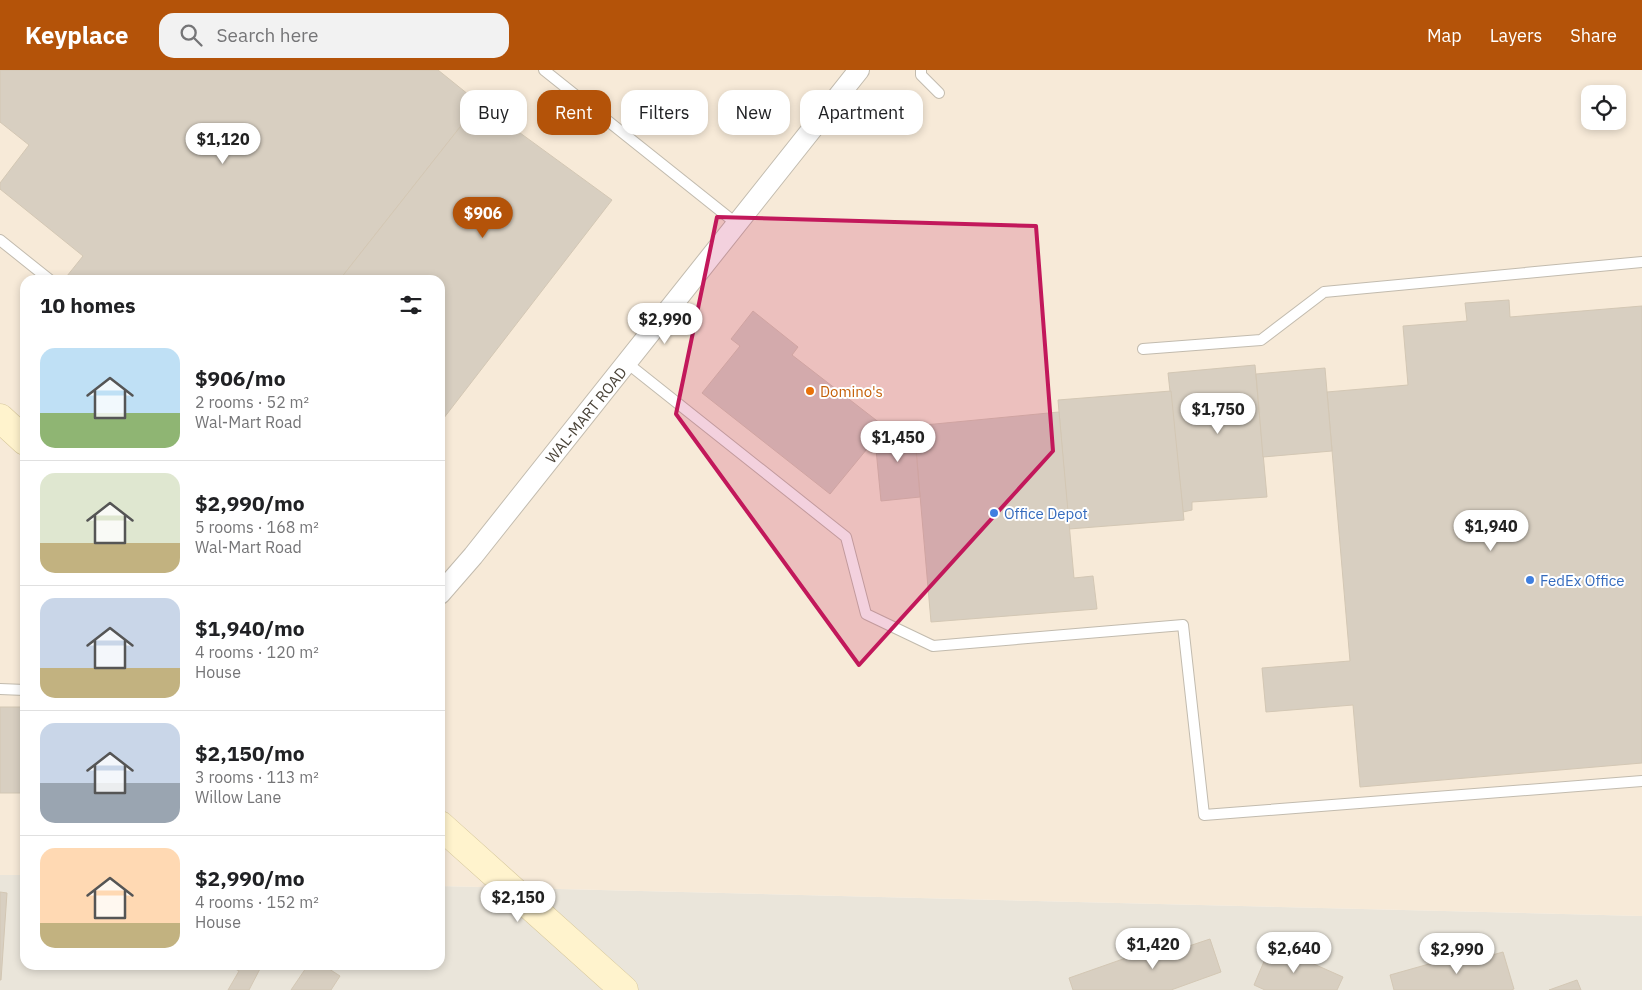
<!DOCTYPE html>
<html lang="en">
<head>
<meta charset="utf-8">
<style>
  body { margin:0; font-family:"IBM Plex Sans",sans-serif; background:#f2f2f2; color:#202124; height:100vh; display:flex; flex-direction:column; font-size:19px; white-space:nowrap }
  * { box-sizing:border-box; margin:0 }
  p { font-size:16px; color:#757577 }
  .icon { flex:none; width:28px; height:28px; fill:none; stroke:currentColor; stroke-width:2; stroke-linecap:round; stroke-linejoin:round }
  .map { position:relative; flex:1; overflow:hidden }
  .drawer { position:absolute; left:20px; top:205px; width:425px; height:695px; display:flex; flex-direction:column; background:#fff; border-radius:15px; box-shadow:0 2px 8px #0003 }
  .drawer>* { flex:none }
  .hud { position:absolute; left:460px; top:20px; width:475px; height:45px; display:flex; gap:10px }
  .tools { position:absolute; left:1581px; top:15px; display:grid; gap:10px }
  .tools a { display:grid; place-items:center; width:45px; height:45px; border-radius:10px; background:#fff; box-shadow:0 2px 8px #0003; font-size:25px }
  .price { position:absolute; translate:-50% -42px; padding:0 11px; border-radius:18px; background:#fff; color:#222; font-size:16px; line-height:32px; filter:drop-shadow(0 1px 2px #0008) }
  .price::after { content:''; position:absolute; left:50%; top:30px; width:15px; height:11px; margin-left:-8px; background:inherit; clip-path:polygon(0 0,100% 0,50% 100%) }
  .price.on { background:#b45309; color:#fff }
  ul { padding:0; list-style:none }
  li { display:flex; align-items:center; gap:15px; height:125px; padding:0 20px }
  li+li { border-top:1px solid #e0e0e0 }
  li span { display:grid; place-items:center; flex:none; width:140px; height:100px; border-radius:15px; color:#555 }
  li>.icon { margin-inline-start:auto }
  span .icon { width:60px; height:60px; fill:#fffc; stroke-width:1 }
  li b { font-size:21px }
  h2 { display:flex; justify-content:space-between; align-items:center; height:60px; padding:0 20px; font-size:21px }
  .pill { padding:0 18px; border-radius:15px; background:#fff; box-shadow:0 2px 8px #0003; font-size:18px; line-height:45px }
  .pill.on { background:#b45309; color:#fff }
  header { display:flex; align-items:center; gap:30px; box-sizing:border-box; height:70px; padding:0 25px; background:#b45309; color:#fff }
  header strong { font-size:24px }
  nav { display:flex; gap:28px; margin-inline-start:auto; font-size:18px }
  .search { width:350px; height:45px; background:#f2f2f2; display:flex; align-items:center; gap:12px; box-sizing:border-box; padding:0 18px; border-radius:15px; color:#757577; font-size:19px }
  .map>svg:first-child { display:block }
</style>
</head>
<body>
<header>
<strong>Keyplace</strong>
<div class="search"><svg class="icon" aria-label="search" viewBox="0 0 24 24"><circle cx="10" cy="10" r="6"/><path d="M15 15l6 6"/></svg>Search here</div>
<nav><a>Map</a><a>Layers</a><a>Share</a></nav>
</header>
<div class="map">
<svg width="1642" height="920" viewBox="0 0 1642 920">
  <rect width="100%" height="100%" fill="#f6f3ec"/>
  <polygon fill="#eae5da" points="0,805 25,805 25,895 440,895 440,816 1642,846 1642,920 0,920"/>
  <path fill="#f7ead8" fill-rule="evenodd" d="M0,0H1642V846L440,816V210H25V805H0ZM1590,24H1618V51H1590Z"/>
  <g fill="#d8cfc1" stroke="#d3c7b4">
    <polygon points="0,0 438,0 479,33 341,208 343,210 72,210 67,206 83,186 0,119 0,113 29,75 0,52"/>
    <polygon points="479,33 612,130 440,353 440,210 343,210 341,208"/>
    <polygon points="1509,230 1510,247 1642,236 1642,693 1360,717 1353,635 1266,642 1262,598 1350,591 1327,322 1408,315 1403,256 1467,251 1465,233"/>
    <polygon points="753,241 798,277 792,285 885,357 830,424 702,323 740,276 731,269"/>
    <polygon points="1255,295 1267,427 1192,432 1192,440 1183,442 1168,303"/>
    <polygon points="1325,298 1332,381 1263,387 1256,304"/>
    <polygon points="1171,321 1184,450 1069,459 1058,330"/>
    <polygon points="1059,342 1074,508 1093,506 1097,539 931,552 914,356"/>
    <polygon points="914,356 920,427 881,431 875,369 885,357"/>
    <rect x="0" y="637" width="25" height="86"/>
    <polygon points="0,822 7,823 1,910 0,910"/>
    <polygon points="1210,869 1221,902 1171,920 1073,920 1069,908 1177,870 1180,879"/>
    <polygon points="1271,875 1343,907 1337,920 1265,920 1254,915"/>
    <polygon points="1503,882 1514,919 1511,920 1394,920 1390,905 1468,883 1471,891"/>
    <polygon points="228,895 262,895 249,920 228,920 239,901"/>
    <polygon points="308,895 323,895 340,906 331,920 291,920"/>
    <polygon points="1577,910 1581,920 1549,920"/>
  </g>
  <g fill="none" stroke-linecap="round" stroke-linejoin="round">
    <defs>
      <g id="lane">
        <polyline points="544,0 737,154"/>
        <polyline points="921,0 921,5 939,23"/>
        <polyline points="0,170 50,210"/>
        <polyline points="1143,279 1261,270 1324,222 1642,192"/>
        <polyline points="627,293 846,467 866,544 933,576 1183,555 1204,745 1642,711"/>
        <polyline points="0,619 25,620"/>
      </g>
      <polyline id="street" points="440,524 473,486 859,0"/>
      <g id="secondary">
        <polyline points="0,348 25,371"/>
        <polyline points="440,755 624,920"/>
      </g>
    </defs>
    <use href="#lane" stroke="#c2bbae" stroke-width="12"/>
    <use href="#street" stroke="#c2bbae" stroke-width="22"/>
    <use href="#secondary" stroke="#d6c79b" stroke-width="29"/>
    <use href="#lane" stroke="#fff" stroke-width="10"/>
    <use href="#street" stroke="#fff" stroke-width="20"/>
    <use href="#secondary" stroke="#fff3cd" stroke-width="28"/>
  </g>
  <path fill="#c2185b" fill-opacity="0.2" stroke="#c2185b" stroke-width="4" stroke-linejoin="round" d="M717,147L1036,156L1053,381L859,595L676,344Z"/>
  <circle fill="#e8710a" stroke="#fff" stroke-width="2" cx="810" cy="321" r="5"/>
  <g fill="#3f7fe0" stroke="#fff" stroke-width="2">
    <circle cx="994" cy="443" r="5"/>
    <circle cx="1530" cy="510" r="5"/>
  </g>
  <g text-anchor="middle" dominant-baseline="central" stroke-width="4" stroke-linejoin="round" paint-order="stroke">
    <g font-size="15" fill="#c56008" stroke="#fff" text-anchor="start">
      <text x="820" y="321">Domino's</text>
    </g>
    <g font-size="15" fill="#4b4439" stroke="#fff">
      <text transform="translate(586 345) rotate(-51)">WAL-MART ROAD</text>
    </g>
    <g font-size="15" fill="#366cbe" stroke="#fff" text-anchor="start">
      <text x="1004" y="443">Office Depot</text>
      <text x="1540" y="510">FedEx Office</text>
    </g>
  </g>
</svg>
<div class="tools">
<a><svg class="icon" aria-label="locate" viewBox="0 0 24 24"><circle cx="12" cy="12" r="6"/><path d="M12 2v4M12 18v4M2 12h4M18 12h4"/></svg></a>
</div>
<b class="price" style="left:223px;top:95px">$1,120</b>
<b class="price on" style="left:483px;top:169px">$906</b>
<b class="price" style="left:665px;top:275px">$2,990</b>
<b class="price" style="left:1218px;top:365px">$1,750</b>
<b class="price" style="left:898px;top:393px">$1,450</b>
<b class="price" style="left:1491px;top:482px">$1,940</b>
<b class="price" style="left:518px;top:853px">$2,150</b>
<b class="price" style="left:1153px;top:900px">$1,420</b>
<b class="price" style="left:1294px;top:904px">$2,640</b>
<b class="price" style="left:1457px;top:905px">$2,990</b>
<div class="hud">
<a class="pill">Buy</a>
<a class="pill on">Rent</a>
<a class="pill">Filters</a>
<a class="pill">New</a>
<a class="pill">Apartment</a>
</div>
<section class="drawer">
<h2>10 homes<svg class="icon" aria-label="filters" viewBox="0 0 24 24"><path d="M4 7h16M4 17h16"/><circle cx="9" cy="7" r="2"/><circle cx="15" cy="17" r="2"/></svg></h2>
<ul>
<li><span style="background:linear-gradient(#bfe0f5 65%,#8fb573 0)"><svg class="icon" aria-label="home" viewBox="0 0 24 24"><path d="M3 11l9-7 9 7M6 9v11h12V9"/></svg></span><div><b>$906/mo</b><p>2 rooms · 52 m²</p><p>Wal-Mart Road</p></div></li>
<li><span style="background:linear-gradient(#dfe7d0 70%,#c2b280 0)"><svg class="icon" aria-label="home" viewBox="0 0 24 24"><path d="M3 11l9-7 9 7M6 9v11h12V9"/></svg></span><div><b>$2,990/mo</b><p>5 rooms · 168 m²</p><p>Wal-Mart Road</p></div></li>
<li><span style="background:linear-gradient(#c9d6e8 70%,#c2b280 0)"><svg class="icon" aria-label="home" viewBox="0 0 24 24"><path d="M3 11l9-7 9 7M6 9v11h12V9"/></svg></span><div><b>$1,940/mo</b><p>4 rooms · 120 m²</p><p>House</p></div></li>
<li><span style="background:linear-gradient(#c9d6e8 60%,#9aa5b1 0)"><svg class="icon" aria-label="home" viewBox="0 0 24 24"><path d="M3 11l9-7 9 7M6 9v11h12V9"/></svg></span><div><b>$2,150/mo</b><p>3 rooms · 113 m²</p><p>Willow Lane</p></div></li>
<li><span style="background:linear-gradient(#ffd9b3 75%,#c2b280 0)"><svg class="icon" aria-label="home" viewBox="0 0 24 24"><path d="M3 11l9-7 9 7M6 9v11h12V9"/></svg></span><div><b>$2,990/mo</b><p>4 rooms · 152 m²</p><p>House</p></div></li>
</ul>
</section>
</div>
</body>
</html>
